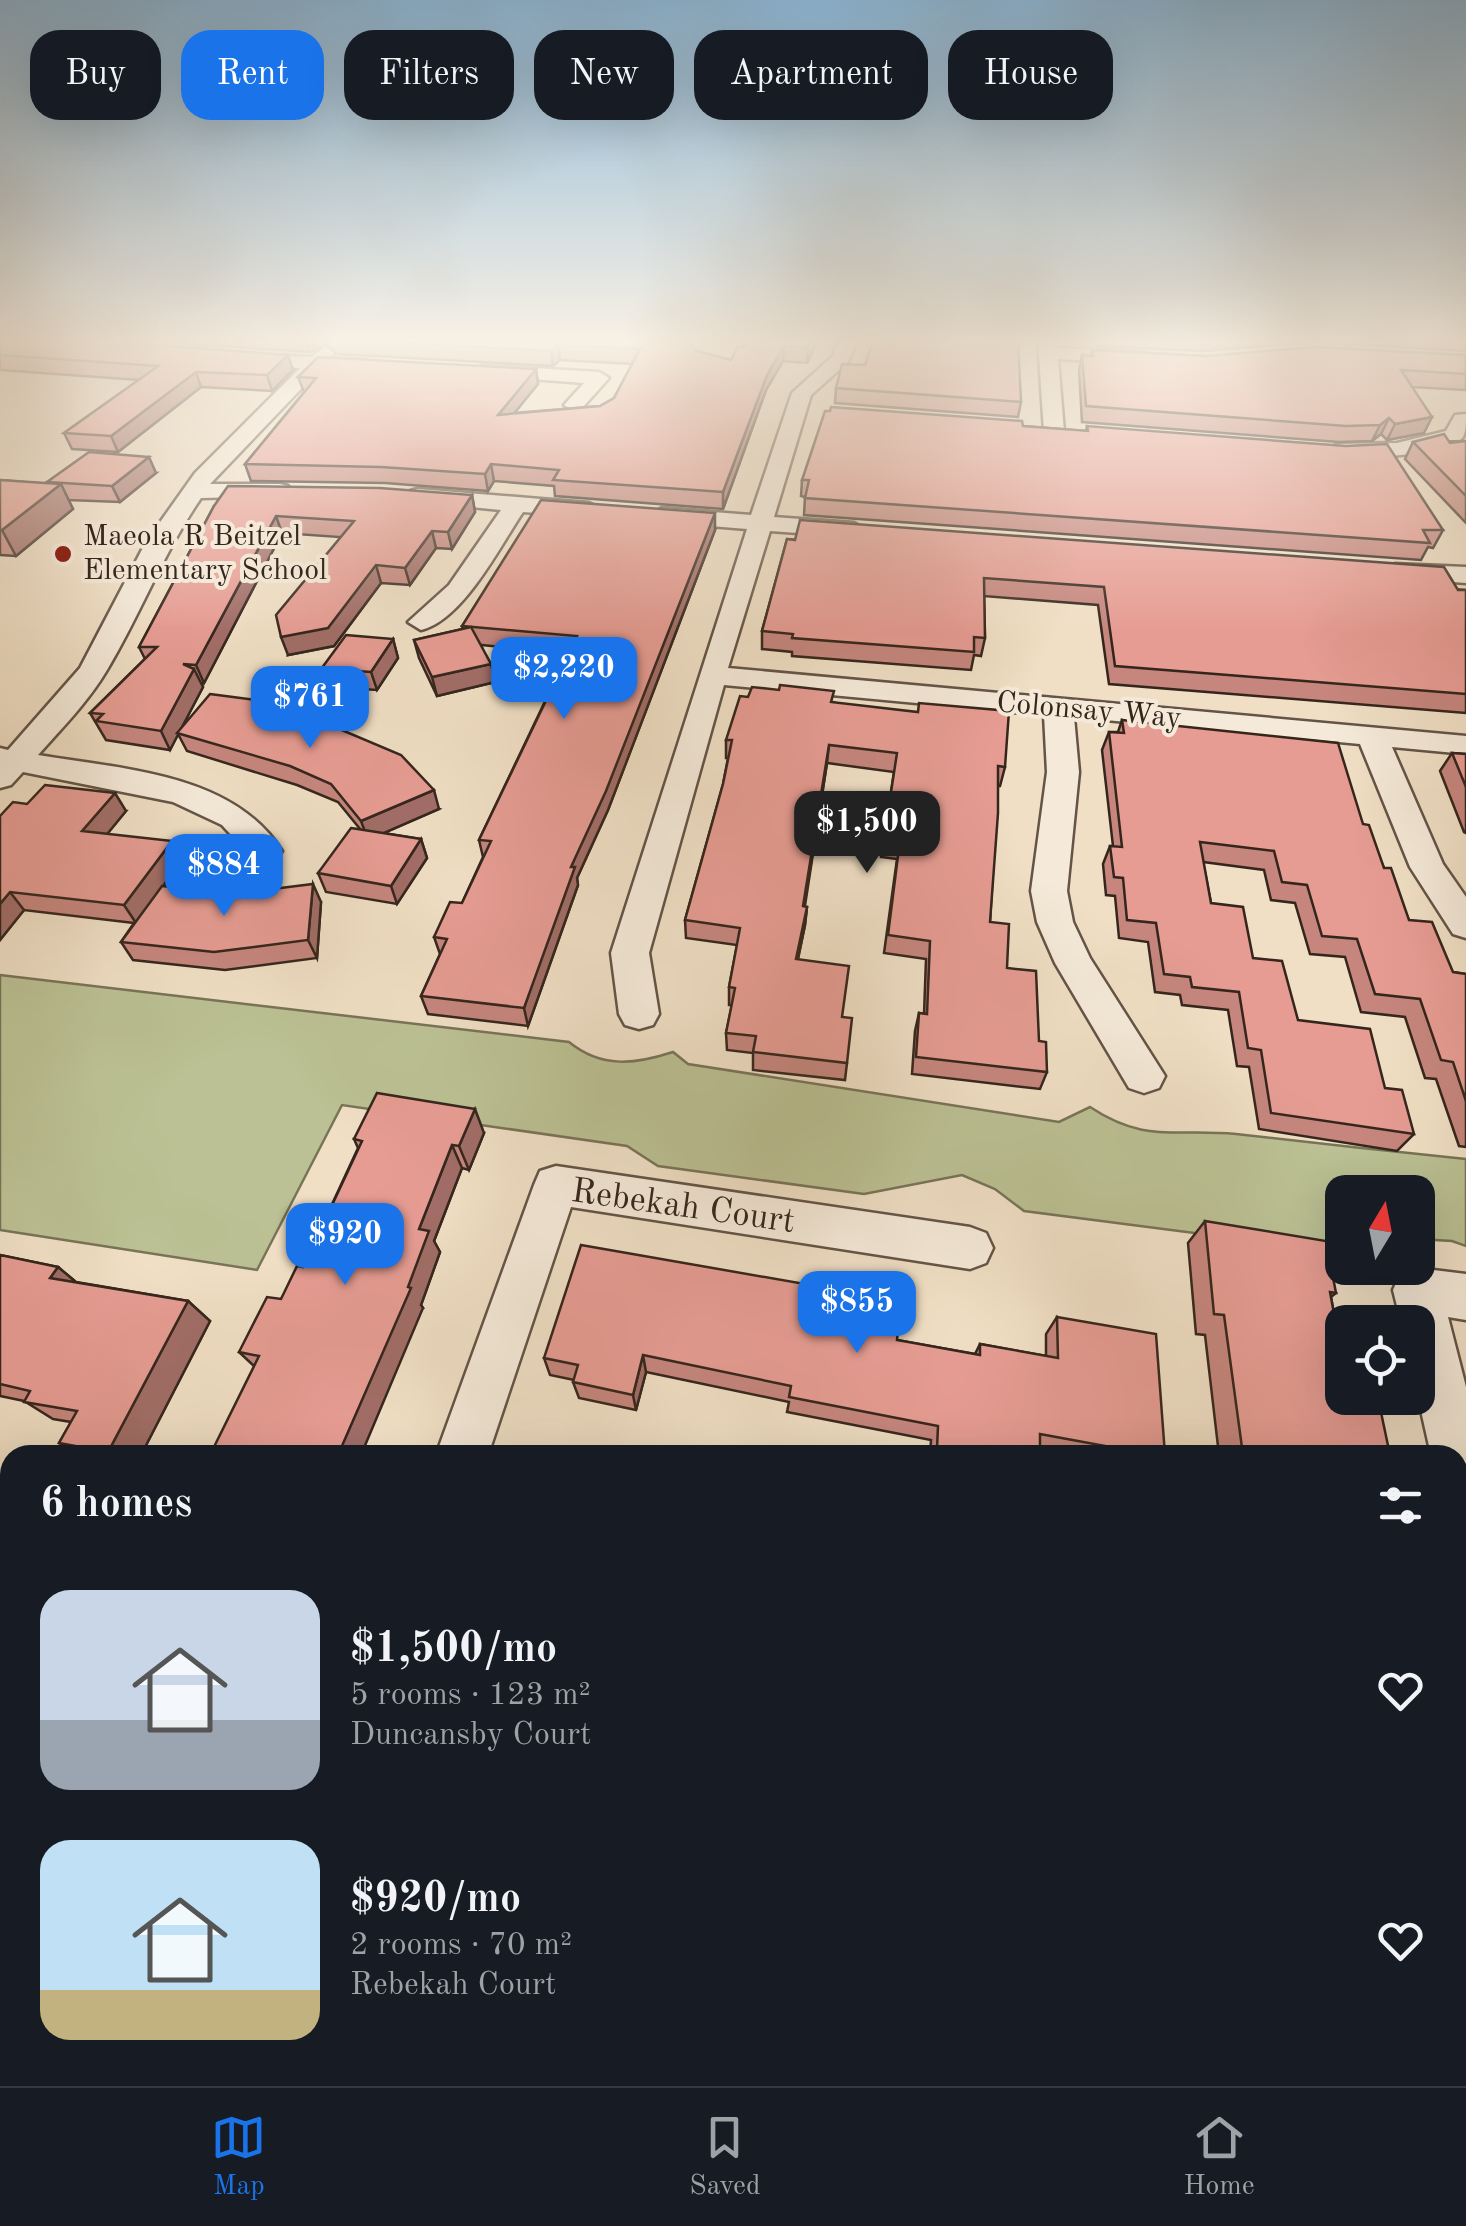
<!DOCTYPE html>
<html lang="en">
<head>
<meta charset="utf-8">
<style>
  body { margin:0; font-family:"Old Standard TT",serif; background:#20242c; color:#f1f3f6; height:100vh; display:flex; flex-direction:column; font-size:38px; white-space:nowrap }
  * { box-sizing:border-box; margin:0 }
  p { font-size:32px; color:#9ea1a6 }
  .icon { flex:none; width:55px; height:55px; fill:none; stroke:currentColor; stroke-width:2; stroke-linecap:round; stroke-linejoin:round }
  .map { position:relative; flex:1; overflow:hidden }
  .panel { position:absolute; left:0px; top:1445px; width:1468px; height:642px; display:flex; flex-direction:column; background:#171b24; border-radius:30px 30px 0 0; box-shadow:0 10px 40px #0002 }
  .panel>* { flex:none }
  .guide { position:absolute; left:30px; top:30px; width:1408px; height:90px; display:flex; gap:20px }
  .needle { width:65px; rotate:10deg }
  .fabs { position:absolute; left:1325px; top:1175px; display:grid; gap:20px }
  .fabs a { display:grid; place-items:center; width:110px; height:110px; border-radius:20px; background:#171b24; box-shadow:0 10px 40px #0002; font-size:50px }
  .price { position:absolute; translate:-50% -85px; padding:0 22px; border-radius:20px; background:#1a73e8; color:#fff; font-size:32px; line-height:65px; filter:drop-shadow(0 2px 5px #0008) }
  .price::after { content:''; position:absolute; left:50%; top:60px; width:30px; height:22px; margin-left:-15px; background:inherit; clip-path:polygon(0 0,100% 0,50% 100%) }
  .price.selected { background:#222; color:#fff }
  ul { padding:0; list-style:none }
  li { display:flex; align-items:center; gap:30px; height:250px; padding:0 40px }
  li span { display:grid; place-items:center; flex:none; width:280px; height:200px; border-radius:30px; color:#555 }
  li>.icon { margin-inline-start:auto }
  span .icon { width:120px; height:120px; fill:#fffc; stroke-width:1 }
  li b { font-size:42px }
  h2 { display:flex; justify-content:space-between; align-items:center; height:120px; padding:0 40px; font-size:42px }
  .chip { padding:0 35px; border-radius:30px; background:#171b24; box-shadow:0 10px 40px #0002; font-size:35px; line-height:90px }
  .chip.selected { background:#1a73e8; color:#fff }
  .dock { display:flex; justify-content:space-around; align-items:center; height:140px; border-top:2px solid #363941; background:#171b24; font-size:28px; color:#9ea1a6 }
  .dock a { display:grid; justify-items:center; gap:5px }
  .dock .selected { color:#1a73e8 }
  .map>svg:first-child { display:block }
</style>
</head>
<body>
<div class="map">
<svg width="1466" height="2086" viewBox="0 0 1466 2086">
  <rect width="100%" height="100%" fill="#f0dfc5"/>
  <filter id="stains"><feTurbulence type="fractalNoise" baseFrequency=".002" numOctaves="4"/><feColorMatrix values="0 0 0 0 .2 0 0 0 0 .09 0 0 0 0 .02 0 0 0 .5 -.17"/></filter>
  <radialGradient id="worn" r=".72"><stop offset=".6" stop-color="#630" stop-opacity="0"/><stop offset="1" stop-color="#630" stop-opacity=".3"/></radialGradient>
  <path fill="#bbc194" stroke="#787458" stroke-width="2.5" d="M0,975L569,1042C602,1069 636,1064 673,1052L688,1064L1059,1122L1090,1107C1146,1144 1175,1128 1236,1134C1313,1143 1389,1151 1466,1159V1246L1452,1241L1418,1239V1192H1342V1252L1024,1211L995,1189L962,1175L864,1194L658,1166L627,1146L342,1105L257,1270L0,1230Z"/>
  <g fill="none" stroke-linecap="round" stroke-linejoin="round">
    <polyline stroke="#737f7d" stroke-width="6" points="681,340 706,340"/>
    <defs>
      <g id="minor">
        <polygon points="839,340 857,340 848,362 811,395 774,517 854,523 866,530 854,537 770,531 728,668 1466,736 1466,754 1392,747 1443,864 1466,897 1466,938 1453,934 1410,867 1360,744 1074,717 1079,772 1067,891 1073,922 1090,958 1165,1076 1159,1088 1144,1093 1129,1088 1055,963 1037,922 1031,891 1047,772 1044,715 724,685 649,953 659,1014 653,1025 639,1029 625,1025 619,1014 611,953 747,529 662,522 650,515 662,508 751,515 792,393 833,356"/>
        <polygon points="1038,340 1056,340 1057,348 1143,352 1152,358 1143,364 1058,359 1064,432 1054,438 1044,432"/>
        <path d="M325,347L334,353L330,358L367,360L376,366L367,372L320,369L210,484H280L288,486L291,491L288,496L201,498C163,553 141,613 107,670C88,702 62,728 38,755C121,769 233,773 282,851L277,859L265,862L253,859L222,825L173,802L23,772L11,785L0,788V748L8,750L80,668L146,542L195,473L300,368L235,364L228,362V354L311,357Z"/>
        <polygon points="485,365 599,372 609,378 581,409 574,411 564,405 584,383 478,375 478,367"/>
        <path d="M1466,414C1466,421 1466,431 1463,437C1449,455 1342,464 1327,450L1338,444L1397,443L1446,431L1455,415Z"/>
        <path d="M418,489L589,503L601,510L589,517L523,512C500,546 463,620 421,630L408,622L449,585L501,510L410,501L407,496L410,491Z"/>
        <polygon points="1395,564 1466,567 1466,583 1386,577 1382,572 1386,567"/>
        <polygon points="556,1166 970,1227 986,1233 993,1248 986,1263 970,1269 571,1207 488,1455 436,1455 534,1185 540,1171"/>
        <polygon points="1417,1268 1466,1274 1466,1320 1448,1317 1466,1387 1466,1521 1458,1518 1458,1455 1431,1455 1418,1397 1418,1322 1401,1322 1393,1290 1400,1274"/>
        <polygon points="206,2078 278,2078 275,2086 203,2086"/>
      </g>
    </defs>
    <use href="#minor" stroke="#645447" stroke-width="5"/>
    <use href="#minor" fill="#f5ead9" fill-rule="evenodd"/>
  </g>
  <g fill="#c6867e" stroke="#35261d" stroke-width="2.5">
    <polygon points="0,340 293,370 272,391 201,387 118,452 72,449 64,433 139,380 0,370"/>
    <polygon points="135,340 681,340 682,343 696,351 731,360 746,347 748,340 818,340 807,363 783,361 766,390 723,509 555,496 554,486 494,481 488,491 385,483 251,481 245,464 304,392 298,377 536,369 538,384 514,413 600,406 614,398 632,364 560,360 553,366 337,354 327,344 310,352"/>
    <polygon points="1096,340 1466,340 1466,351 1310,342 1201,351 1097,346"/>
    <polygon points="1092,350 1206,356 1466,355 1466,390 1412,387 1424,433 1387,440 1381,434 1372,441 1339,442 1082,422 1079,370 1082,355 1091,356"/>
    <polygon points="865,365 1021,402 1018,417 835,403 836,388"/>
    <polygon points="1023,426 1086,431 1087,426 1443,530 1433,548 1428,547 1421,560 804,515 805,497 801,496 802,480"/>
    <polygon points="1466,441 1466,523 1405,459 1413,442"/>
    <polygon points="156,473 120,502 68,500 73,509 16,556 0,555 0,480 48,484 47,482"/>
    <polygon points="472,495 475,512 452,549 436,548 410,585 381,583 334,646 288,655 340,537 282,533 204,683 201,683 203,687 182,727 439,809 383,833 421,839 427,858 397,904 326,892 318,873 360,829 338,802 297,785 187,751 178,734 170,750 106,740 90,713 145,659 139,647 214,506"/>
    <polygon points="715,530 608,810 577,878 578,885 528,1026 428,1014 421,996 440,954 434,937 462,903 483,857 479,840 568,653 481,645 495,682 437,696 419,658 414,640 463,629 462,626"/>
    <polygon points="787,539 1466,590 1466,713 1109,684 1098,605 984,596 985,638 981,656 974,655 971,670 792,656 792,652 762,649 762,631"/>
    <polygon points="393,639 398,658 377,690 363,689 358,697 323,694 316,676"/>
    <polygon points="833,702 1005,767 1000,786 998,786 990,922 1007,968 1039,1041 1047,1072 1040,1089 912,1074 915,1031 919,1013 924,1014 926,959 884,953 897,859 881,857 894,772 827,763 804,907 807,907 805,925 798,959 842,1017 847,1063 845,1080 753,1070 753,1053 727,1050 726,1033 732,1005 729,1005 729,987 737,945 686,938 685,920 723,784 728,758 726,758 726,740"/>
    <polygon points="1122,720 1363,824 1409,920 1453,972 1466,974 1466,1147 1459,1146 1436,1079 1425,1078 1405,1017 1361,1012 1345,957 1310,954 1295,903 1271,900 1264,870 1203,862 1211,903 1253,958 1298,1020 1385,1088 1414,1134 1397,1151 1259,1129 1249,1067 1237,1066 1228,1010 1182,1005 1180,995 1155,992 1148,942 1119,938 1115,896 1106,895 1103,864 1110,846 1113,846 1102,750 1109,732 1118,732"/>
    <polygon points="1452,753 1466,754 1466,833 1464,832 1440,771"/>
    <polygon points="126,811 107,834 182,860 163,886 321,902 317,958 225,970 133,960 121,942 134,923 24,910 0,940 0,816"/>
    <polygon points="484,1133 469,1170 462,1168 434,1241 440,1252 421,1305 423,1308 254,1366 239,1352 281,1299 303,1267 358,1148 354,1139"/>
    <polygon points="1205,1221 1336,1293 1331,1297 1341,1352 1390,1455 1219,1455 1205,1335 1196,1334 1188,1243"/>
    <polygon points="0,1255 58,1267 76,1282 188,1301 210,1321 141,1455 80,1455 59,1443 71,1422 53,1419 24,1401 0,1396"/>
    <polygon points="855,1303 897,1340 975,1354 980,1344 1046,1356 1046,1334 1057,1317 1165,1455 1064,1455 1040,1451 1040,1455 930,1455 931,1440 787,1412 789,1402 646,1372 636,1410 579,1398 573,1382 574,1380 550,1375 544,1358"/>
    <polygon points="335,2078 831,2078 834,2083"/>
    <polygon points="1273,2078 1458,2078 1466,2086 1274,2086"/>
  </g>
  <g fill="#a16d67" stroke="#35261d" stroke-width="2.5">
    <polygon points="307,340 326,340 327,344 310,352"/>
    <polygon points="811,340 818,340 807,363 808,348"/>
    <polygon points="1204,340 1311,340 1310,342 1201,351"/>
    <polygon points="558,345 560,360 553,366 551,351"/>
    <polygon points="784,346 783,361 766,390 723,509 723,492 767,375"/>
    <polygon points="288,355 293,370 272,391 267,375"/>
    <polygon points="536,369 538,384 500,431 498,415"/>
    <polygon points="196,372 201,387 118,452 111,436"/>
    <polygon points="1432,417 1424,433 1387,440 1395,424"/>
    <polygon points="1389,418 1381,434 1372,441 1380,425"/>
    <polygon points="149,457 156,473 120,502 112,486"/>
    <polygon points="491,464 494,481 488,491 485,474"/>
    <polygon points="61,484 73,509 16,556 2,530"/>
    <polygon points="472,495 475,512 452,549 448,532"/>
    <polygon points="715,513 715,530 608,810 577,878 578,885 528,1026 524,1008 571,867"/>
    <polygon points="276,516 282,533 204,683 196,665"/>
    <polygon points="432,531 436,548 410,585 405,568"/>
    <polygon points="376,565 381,583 334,646 288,655 281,637"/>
    <polygon points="393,639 398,658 377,690 371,672"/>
    <polygon points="491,664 495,682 437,696 432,677"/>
    <polygon points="194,669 203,687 170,750 161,731"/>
    <polygon points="357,671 363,689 358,697 352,679"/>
    <polygon points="829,745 827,763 802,925 810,858"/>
    <polygon points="434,790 439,809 368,840 361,821"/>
    <polygon points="115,793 126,811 94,850 82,831"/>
    <polygon points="421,839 427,858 397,904 391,886"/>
    <polygon points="172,841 182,860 136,923 124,905"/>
    <polygon points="313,884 321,902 317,958 308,940"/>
    <polygon points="10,892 24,910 0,940 0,904"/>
    <polygon points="807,907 805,925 794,977 796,959"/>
    <polygon points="475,1109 484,1133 469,1170 459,1146"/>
    <polygon points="452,1145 462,1168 434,1241 440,1252 421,1305 423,1308 361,1455 338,1455 419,1229"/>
    <polygon points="58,1267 83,1288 50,1278"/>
    <polygon points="188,1301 210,1321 141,1455 112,1455 108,1452"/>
    <polygon points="643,1355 646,1372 636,1410 633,1395"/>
    <polygon points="10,1831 10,1838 0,1834 0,1832"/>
    <polygon points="71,2078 102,2078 99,2086 68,2086"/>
  </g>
  <g fill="#e69c93" stroke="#35261d" stroke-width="2.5">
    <polygon points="0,340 89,340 288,355 267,375 196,372 111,436 64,433 158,366 0,355"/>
    <polygon points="357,340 677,340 676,342 690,343 696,351 731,360 738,346 746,347 748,340 811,340 808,348 784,346 767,375 723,492 553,480 559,470 491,464 485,474 381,467 245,464 316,378 298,377 318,357 536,369 498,415 600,406 614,398 640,349 558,345 551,351"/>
    <polygon points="873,340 1018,340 1021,402 836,388 842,364 865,365"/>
    <polygon points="1316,347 1466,355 1466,374 1401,370 1432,417 1395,424 1389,418 1380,425 1346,426 1086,406 1082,355 1093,356 1092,350 1206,356"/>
    <polygon points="831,407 1022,421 1023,426 1088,431 1087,426 1346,446 1387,444 1443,530 1423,530 1430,543 805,498 809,480 802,480 825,411 830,411"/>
    <polygon points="1444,434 1450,443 1466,441 1466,496 1413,442"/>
    <polygon points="89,452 149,457 112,486 47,482"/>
    <polygon points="0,480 61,484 2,530 0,530"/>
    <polygon points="228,486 380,488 472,495 448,532 432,531 405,568 376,565 328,628 281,637 276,615 354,521 276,516 196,665 183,664 194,669 161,731 96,721 103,714 90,713 157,647 139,647 214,506"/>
    <polygon points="541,500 715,513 606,791 571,867 575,867 524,1008 421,996 447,939 434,937 450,902 462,903 491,841 479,840 577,636 462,626"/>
    <polygon points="800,520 1444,567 1458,590 1466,590 1466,694 1115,666 1104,587 984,578 985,638 974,637 974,652 792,638 793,634 762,631 787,539 795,540"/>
    <polygon points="471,627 491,664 432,677 414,640"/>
    <polygon points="346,635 393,639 371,672 357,671 352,679 316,676"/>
    <polygon points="780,685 834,691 831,702 918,712 919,703 1009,711 1005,767 998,766 998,813 990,922 1009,924 1007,968 1036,971 1039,1041 1046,1042 1047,1072 916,1057 919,1013 927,1014 930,941 888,935 900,840 884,838 897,753 829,745 803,906 807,907 796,959 849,966 842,1017 852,1018 847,1063 753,1052 756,1036 726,1033 735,988 729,987 740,928 685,920 723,784 732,740 726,740 740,696 748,697 752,687 779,690"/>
    <polygon points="210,694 278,703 401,755 434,790 361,821 331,784 290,766 177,733"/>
    <polygon points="1122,720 1338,743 1363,824 1369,825 1384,868 1391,868 1409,920 1432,922 1453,972 1466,974 1466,1101 1453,1062 1441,1060 1420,999 1375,994 1357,939 1322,936 1307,885 1282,882 1274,851 1200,842 1211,903 1243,907 1253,958 1282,961 1298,1020 1370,1029 1385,1088 1402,1090 1414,1134 1271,1113 1261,1050 1248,1048 1239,992 1192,987 1190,977 1164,974 1156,923 1127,920 1123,878 1114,877 1110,846 1122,847 1109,732 1124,733"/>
    <polygon points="1452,753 1466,754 1466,787"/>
    <polygon points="45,785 115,793 82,831 172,841 124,905 10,892 0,904 0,816 13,802 27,804"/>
    <polygon points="351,828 421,839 391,886 318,873"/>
    <polygon points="313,884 308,940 214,952 121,942 162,886 232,894"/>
    <polygon points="377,1093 475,1109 459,1146 452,1145 419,1229 429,1231 408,1287 411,1288 338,1455 210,1455 259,1356 239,1352 267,1297 281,1299 297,1266 303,1267 362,1141 354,1139"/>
    <polygon points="1205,1221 1326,1241 1336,1293 1330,1292 1341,1352 1342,1352 1342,1398 1378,1398 1390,1455 1243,1455 1224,1315 1214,1314"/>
    <polygon points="581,1245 856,1293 855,1303 900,1311 897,1340 980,1355 980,1344 1058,1358 1057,1317 1156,1334 1165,1455 1154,1455 1040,1434 1040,1455 966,1455 937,1449 938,1426 789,1397 791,1386 643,1355 633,1395 573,1382 578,1365 544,1358"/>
    <polygon points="0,1255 58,1267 50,1278 188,1301 108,1452 59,1443 77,1411 24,1402 30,1391 0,1384"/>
    <polygon points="1458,1778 1466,1814 1466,2086 1306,2086 1305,2078 1458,2078"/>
    <polygon points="0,1834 10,1838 10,2078 71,2078 68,2086 0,2086"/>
    <polygon points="335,2078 813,2078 834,2083 833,2086 332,2086"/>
  </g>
  <linearGradient id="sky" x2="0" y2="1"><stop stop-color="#8ab6d7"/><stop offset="0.54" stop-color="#f8f1e5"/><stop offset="1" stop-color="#f8f1e5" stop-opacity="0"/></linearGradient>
  <rect width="1466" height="632" fill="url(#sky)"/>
  <circle fill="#8f2418" stroke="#f5ead9" stroke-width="4" cx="63" cy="554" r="10"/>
  <g text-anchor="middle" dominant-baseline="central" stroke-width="8" stroke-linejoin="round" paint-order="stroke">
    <g font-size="30" fill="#35261d" stroke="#f5ead9" text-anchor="start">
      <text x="83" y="537">Maeola R Beitzel<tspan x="83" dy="34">Elementary School</tspan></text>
    </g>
    <g font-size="30" fill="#35261d" stroke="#f5ead9">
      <text transform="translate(1089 711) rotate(5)">Colonsay Way</text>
    </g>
    <g font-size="35" fill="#35261d" stroke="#f5ead9">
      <text transform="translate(683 1207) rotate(8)">Rebekah Court</text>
    </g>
  </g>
  <rect width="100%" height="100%" filter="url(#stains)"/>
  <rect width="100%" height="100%" fill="url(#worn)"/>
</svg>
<div class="fabs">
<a><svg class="needle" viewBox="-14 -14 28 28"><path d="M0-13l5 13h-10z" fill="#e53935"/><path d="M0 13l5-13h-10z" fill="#9ea1a6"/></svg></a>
<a><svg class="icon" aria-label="locate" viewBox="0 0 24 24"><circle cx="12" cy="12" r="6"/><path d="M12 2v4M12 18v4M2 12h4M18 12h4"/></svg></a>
</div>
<b class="price" style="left:564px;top:722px">$2,220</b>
<b class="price" style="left:310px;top:751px">$761</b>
<b class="price selected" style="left:867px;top:876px">$1,500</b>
<b class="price" style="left:224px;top:919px">$884</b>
<b class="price" style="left:345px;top:1288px">$920</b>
<b class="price" style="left:857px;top:1356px">$855</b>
<div class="guide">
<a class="chip">Buy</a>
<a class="chip selected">Rent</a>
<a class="chip">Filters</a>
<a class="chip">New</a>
<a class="chip">Apartment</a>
<a class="chip">House</a>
</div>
<section class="panel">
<h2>6 homes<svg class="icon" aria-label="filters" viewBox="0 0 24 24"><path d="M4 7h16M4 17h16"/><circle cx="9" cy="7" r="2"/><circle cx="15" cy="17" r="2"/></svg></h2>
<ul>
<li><span style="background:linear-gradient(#c9d6e8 65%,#9aa5b1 0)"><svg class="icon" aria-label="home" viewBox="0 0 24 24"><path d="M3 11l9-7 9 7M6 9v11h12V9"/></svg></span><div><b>$1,500/mo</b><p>5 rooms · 123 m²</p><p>Duncansby Court</p></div><svg class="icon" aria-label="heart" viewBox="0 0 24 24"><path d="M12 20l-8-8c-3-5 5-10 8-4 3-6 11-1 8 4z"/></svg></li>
<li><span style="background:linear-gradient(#bfe0f5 75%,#c2b280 0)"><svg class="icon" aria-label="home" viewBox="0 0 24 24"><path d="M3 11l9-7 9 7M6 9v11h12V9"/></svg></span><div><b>$920/mo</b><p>2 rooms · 70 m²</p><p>Rebekah Court</p></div><svg class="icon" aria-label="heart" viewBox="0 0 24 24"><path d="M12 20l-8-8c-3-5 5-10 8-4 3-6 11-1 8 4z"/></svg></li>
</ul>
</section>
</div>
<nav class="dock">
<a class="selected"><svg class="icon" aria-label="map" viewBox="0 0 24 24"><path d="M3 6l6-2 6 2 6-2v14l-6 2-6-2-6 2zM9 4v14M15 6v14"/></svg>Map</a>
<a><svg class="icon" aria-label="saved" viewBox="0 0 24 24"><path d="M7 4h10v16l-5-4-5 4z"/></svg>Saved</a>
<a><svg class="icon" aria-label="home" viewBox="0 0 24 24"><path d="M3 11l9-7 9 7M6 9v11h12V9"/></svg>Home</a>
</nav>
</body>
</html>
